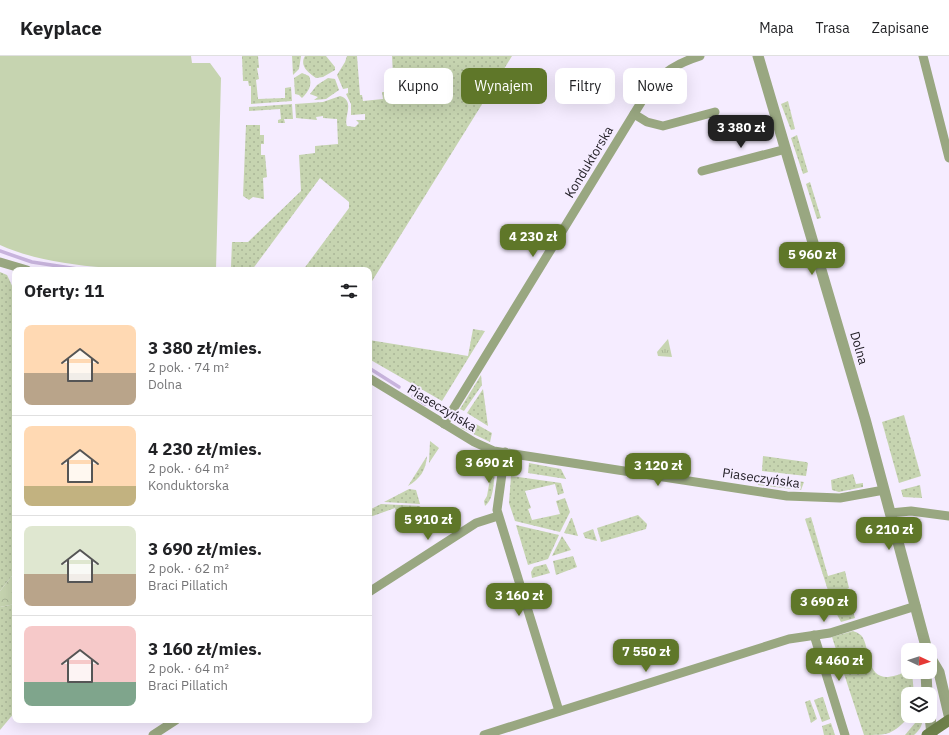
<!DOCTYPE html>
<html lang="pl">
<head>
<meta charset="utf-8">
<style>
  body { margin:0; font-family:"IBM Plex Sans",sans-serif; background:#f6f6f6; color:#202124; height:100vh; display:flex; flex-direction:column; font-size:15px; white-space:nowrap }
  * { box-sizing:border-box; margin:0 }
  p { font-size:13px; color:#757577 }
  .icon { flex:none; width:22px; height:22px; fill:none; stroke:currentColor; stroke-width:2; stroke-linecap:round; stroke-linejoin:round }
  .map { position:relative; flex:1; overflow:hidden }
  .details { position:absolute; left:12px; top:211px; width:360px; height:456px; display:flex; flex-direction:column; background:#fff; border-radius:8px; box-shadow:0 4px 16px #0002 }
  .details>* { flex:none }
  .top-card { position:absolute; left:384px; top:12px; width:380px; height:36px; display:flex; gap:8px }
  .needle { width:26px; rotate:94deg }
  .controls { position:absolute; left:901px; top:587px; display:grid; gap:8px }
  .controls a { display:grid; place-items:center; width:36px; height:36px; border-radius:8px; background:#fff; box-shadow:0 4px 16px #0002; font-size:20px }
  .price { position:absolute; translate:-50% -34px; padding:0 9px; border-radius:8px; background:#5f7729; color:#fff; font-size:13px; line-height:26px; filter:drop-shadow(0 1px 2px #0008) }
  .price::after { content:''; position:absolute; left:50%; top:24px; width:12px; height:9px; margin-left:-6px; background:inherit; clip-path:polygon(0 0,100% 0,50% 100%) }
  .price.on { background:#222; color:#fff }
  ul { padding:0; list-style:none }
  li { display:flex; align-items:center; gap:12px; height:100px; padding:0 12px }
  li+li { border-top:1px solid #e0e0e0 }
  li span { display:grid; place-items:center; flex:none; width:112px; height:80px; border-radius:8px; color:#555 }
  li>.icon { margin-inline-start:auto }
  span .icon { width:48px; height:48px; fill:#fffc; stroke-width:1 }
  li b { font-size:17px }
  h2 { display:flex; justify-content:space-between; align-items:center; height:48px; padding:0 12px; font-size:17px }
  .pill { padding:0 14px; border-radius:8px; background:#fff; box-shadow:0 4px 16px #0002; font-size:14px; line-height:36px }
  .pill.on { background:#5f7729; color:#fff }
  header { display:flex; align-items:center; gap:24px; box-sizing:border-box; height:56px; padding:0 20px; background:#fff; border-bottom:1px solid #e0e0e0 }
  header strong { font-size:19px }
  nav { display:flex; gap:22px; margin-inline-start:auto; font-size:14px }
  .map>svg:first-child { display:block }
</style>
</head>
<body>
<header>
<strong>Keyplace</strong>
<nav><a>Mapa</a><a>Trasa</a><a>Zapisane</a></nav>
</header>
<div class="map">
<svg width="949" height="679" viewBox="0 0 949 679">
  <defs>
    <pattern id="grass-dots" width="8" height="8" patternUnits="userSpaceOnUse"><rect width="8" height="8" fill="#c6d4b0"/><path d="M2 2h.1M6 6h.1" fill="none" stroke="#aab697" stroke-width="1.8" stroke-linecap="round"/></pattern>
    <pattern id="forest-crowns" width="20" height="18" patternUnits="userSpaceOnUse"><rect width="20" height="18" fill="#c6d4b0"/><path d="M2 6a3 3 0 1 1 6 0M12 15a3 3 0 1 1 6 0" fill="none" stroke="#aab697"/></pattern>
    <pattern id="park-tufts" width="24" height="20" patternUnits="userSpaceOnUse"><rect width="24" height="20" fill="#c6d4b0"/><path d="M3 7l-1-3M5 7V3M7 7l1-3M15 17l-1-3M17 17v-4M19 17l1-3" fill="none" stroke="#aab697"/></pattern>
  </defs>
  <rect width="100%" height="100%" fill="#f5ecff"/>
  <g fill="url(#grass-dots)">
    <polygon points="242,0 258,0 259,12 257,12 259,23 256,24 258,43 285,42 285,32 291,31 292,45 251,48 251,30 249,30 248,25 243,25"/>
    <polygon points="292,0 301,0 299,13 293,19"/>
    <path d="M305,0H326L335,11V14L323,21L316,22C309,17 299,10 305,0Z"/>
    <path d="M347,0H357L360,39H362L363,45L383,43L382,36H387L386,20L393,19L392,0H512L369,230V214H303L349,152V146L320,122L252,214H235L231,211L232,186H248L301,135L299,99L315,97V90L338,88L337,63L323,62V60L316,61L317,64L296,62L295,48L323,46L340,40C356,45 343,61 347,70L355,71L359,67L356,64H365V58L351,59V48L346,38L348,37V32L343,33L337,19L345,6Z"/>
    <path d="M302,17L309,20C313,29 308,36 302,42L299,39L295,38L294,22Z"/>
    <polygon points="328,22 335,23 339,34 326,43 314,44 318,41 310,38 317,29"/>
    <polygon points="788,45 795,73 791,74 781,48"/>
    <polygon points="292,48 293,63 284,63 285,67 278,67 278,64 281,63 280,53 249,55 249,51"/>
    <polygon points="246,69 260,69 260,79 264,79 264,88 261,88 261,99 265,99 267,121 263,122 264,143 253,141 249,144 243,140"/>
    <polygon points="797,79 808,116 803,118 791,82"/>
    <polygon points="810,126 821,162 817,163 806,128"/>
    <polygon points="0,216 7,219 15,236 15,516 0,535"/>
    <polygon points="473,273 485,275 442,345 369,303 369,284 468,300"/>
    <polygon points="481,319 482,329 464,355 460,353"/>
    <polygon points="483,333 488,370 467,357"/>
    <polygon points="904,359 921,420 899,427 882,366"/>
    <polygon points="467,363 492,377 490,386 461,372"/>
    <polygon points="430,385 439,392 429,407"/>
    <path d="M427,400C426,414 420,423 408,430Z"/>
    <polygon points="763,400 806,406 808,407 806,420 762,415"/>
    <polygon points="529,407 561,413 566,423 528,417"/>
    <path d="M491,417L495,418C493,428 494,443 485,450L484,445L487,440Z"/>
    <polygon points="853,418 856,428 863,427 863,431 839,436 832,434 831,424"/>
    <polygon points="511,420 561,427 564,437 558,439 555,428 525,435 531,452 528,453 532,464 560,458 556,445 565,442 570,456 560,476 515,465 509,447"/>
    <polygon points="760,420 804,426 801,434 758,429"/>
    <polygon points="920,429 922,442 903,441 901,434"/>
    <polygon points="409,433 416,434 420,448 384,446"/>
    <polygon points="381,448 420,450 421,454 398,460 395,452 370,461 369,454"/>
    <polygon points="638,459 647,468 646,473 601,486 597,472"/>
    <polygon points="811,461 828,520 845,515 849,532 847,533 845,540 851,548 848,550 850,556 853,555 855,562 841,566 834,553 805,463"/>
    <polygon points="571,462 572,462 578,480 564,477"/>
    <polygon points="516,469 559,479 548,503 528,509"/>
    <polygon points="593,473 597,485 585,482 583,477"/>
    <polygon points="562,480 571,494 552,500"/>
    <polygon points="573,500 577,511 556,519 553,505"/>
    <polygon points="546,508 550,517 532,522 531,516 534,511"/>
    <polygon points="15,548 15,656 0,674 0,551"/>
    <path d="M853,575C856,576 861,578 863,582C870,595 867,622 888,621C896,620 903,618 908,612V616H912L914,638H908V660H910C892,679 889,679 864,679L832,581Z"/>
    <polygon points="822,641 823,641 830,663 822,666 814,644"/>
    <polygon points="810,644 817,663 811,667 805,646"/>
    <path d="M921,660H923C923,668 920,674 914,679H905Z"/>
    <polygon points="831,667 835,679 824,679 822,670"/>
  </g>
  <polygon fill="url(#forest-crowns)" points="15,516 15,548 0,551 0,535"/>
  <polygon fill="url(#park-tufts)" points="668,283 672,301 658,300 657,296"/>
  <path fill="#c6d4b0" d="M0,0H191L192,7H210L221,22L216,214C150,214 60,216 0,189Z"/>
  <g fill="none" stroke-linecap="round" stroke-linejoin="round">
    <g stroke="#c8b4dd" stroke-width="3.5">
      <polyline points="0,195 32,206 84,214"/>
      <polyline points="369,312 399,331"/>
      <polyline points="413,340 425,348"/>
    </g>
    <g stroke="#99a781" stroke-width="9">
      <polyline points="923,0 949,102"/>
      <polyline points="634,58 647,66 663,70 715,56"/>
      <polyline points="702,115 786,93"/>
      <polyline points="0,206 27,214"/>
      <polyline points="369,322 474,386 494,395 787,440 840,442 884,434"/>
      <path d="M444,368L648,35C662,16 678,7 700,0"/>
      <polyline points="505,396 497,454 559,655"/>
      <polyline points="890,457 911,455 949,460"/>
      <polyline points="369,536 476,467 498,460"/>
      <polyline points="814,579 845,679"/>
      <polyline points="153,679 176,664"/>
      <polyline points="484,679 789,583 830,577 916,550"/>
    </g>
    <g stroke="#99a781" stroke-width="11">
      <polyline points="758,0 865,363 927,594"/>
      <polyline points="930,601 939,616 949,659"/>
      <polyline points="926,616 927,638"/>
      <polyline points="930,660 932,679"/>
    </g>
    <polyline stroke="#6f824b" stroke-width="11" points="927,679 949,664"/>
  </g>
  <g text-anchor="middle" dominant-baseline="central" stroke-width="4" stroke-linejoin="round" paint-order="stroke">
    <g font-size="13" fill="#232027" stroke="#f5ecff">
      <text transform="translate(589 106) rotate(-59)">Konduktorska</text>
      <text transform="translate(859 292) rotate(74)">Dolna</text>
      <text transform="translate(442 352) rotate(31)">Piaseczyńska</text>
      <text transform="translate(761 422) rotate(8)">Piaseczyńska</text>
    </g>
  </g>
</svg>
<div class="controls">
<a><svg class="needle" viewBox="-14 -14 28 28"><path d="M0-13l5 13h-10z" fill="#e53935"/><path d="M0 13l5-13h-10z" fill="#757577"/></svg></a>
<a><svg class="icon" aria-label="layers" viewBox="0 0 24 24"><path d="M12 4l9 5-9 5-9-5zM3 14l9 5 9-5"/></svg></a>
</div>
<b class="price on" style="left:741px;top:93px">3 380 zł</b>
<b class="price" style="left:533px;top:202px">4 230 zł</b>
<b class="price" style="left:812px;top:220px">5 960 zł</b>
<b class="price" style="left:489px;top:428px">3 690 zł</b>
<b class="price" style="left:658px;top:431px">3 120 zł</b>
<b class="price" style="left:428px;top:485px">5 910 zł</b>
<b class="price" style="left:889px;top:495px">6 210 zł</b>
<b class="price" style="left:519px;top:561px">3 160 zł</b>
<b class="price" style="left:824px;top:567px">3 690 zł</b>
<b class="price" style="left:646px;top:617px">7 550 zł</b>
<b class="price" style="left:839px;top:626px">4 460 zł</b>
<div class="top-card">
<a class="pill">Kupno</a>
<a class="pill on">Wynajem</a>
<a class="pill">Filtry</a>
<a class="pill">Nowe</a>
</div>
<section class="details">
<h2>Oferty: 11<svg class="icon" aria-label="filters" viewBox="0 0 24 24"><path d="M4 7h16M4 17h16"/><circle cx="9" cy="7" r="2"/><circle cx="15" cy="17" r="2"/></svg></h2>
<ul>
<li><span style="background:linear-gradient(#ffd9b3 60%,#b9a48a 0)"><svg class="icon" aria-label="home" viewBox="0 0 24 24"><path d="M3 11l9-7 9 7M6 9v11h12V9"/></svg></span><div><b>3 380 zł/mies.</b><p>2 pok. · 74 m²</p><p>Dolna</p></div></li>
<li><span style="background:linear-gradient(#ffd9b3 75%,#c2b280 0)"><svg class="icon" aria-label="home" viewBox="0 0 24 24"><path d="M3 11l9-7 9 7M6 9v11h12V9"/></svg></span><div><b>4 230 zł/mies.</b><p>2 pok. · 64 m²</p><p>Konduktorska</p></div></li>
<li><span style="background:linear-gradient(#dfe7d0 60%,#b9a48a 0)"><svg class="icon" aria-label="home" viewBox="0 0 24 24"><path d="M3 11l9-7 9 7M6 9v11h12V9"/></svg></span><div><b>3 690 zł/mies.</b><p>2 pok. · 62 m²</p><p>Braci Pillatich</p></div></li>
<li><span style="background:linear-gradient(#f6c9c9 70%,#7fa58c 0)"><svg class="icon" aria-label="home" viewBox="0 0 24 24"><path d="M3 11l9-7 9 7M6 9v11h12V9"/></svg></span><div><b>3 160 zł/mies.</b><p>2 pok. · 64 m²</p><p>Braci Pillatich</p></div></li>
</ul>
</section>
</div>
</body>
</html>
